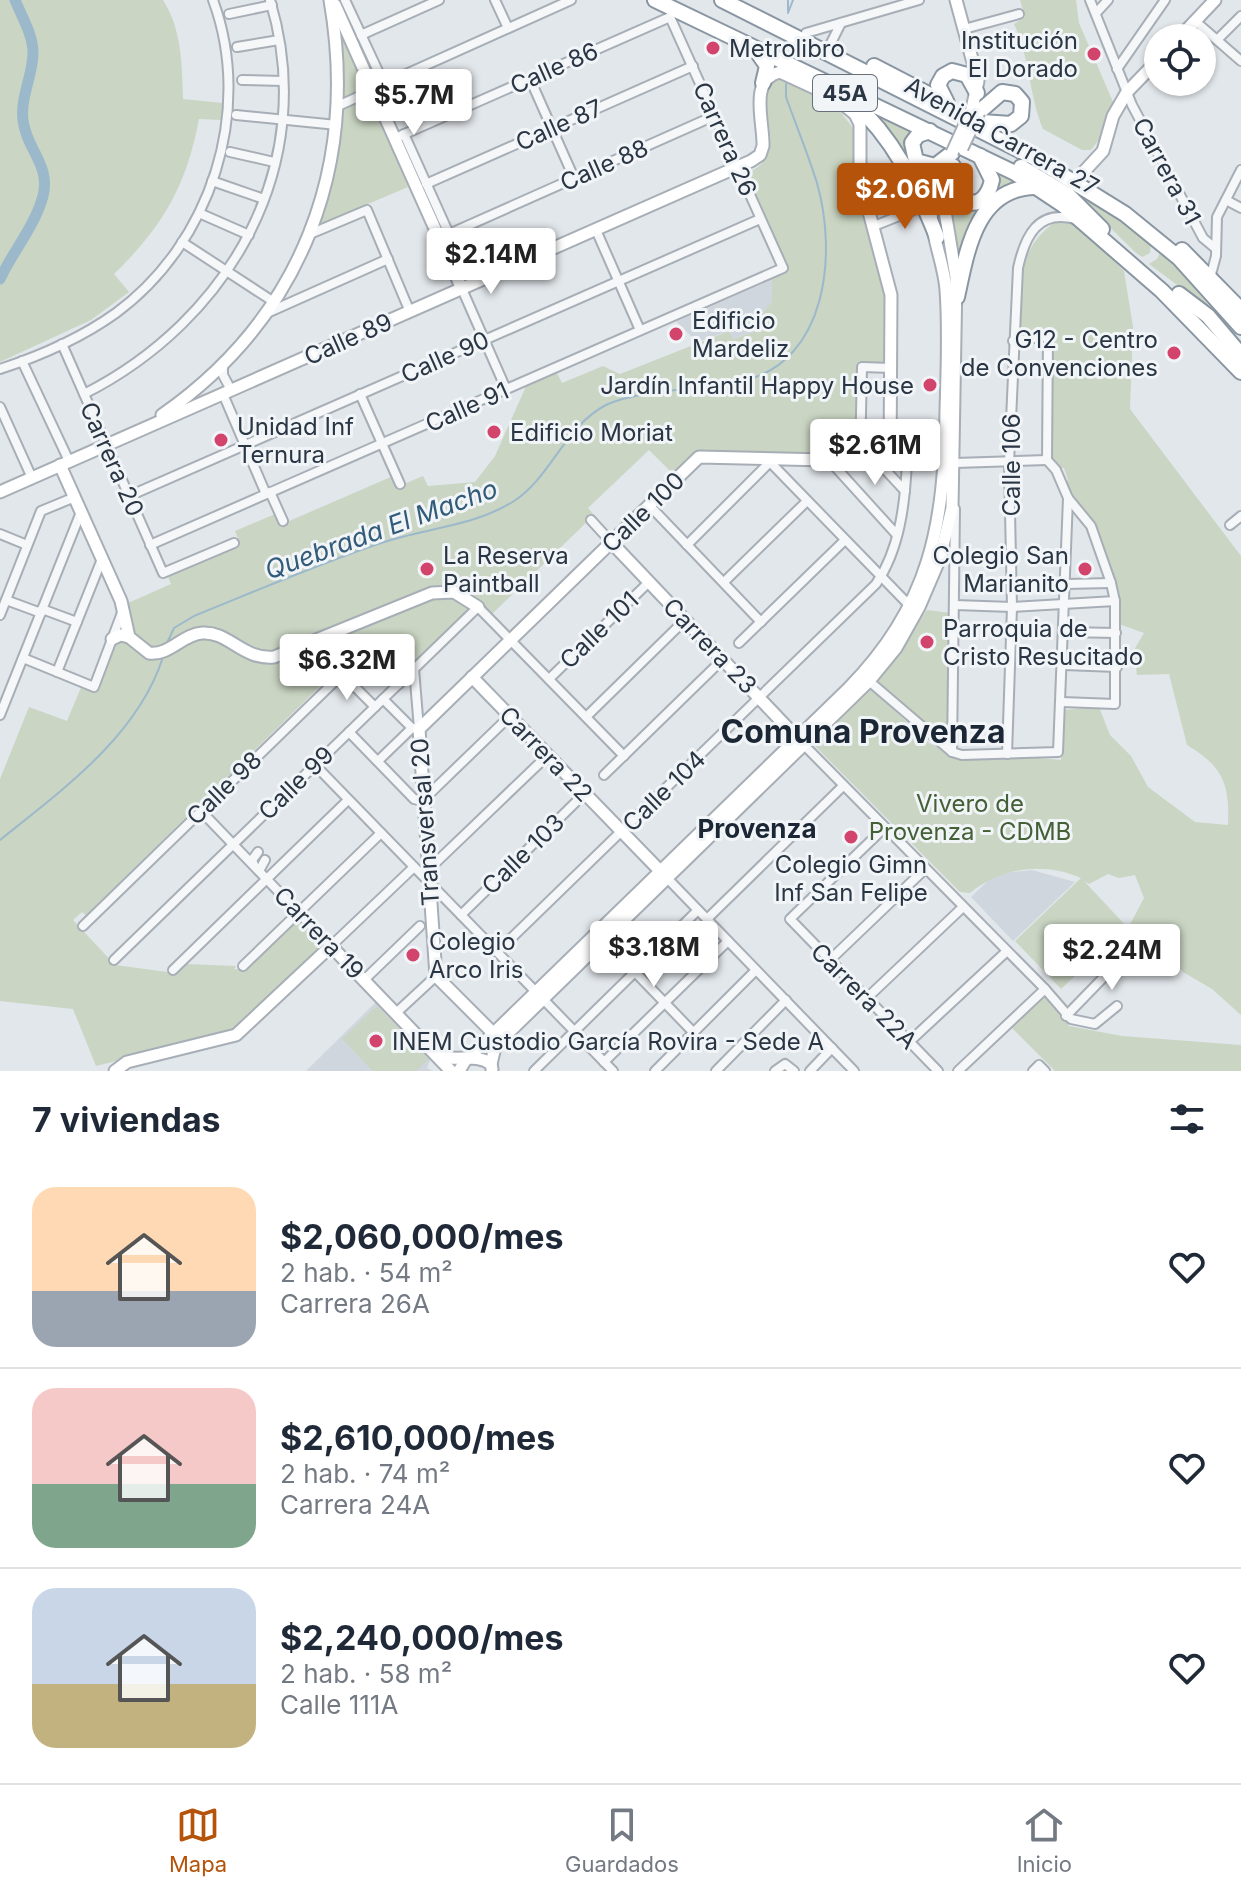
<!DOCTYPE html>
<html lang="es">
<head>
<meta charset="utf-8">
<style>
  body { margin:0; font-family:Inter,sans-serif; background:#f6f6f7; color:#1f2937; height:100vh; display:flex; flex-direction:column; font-size:30px; white-space:nowrap }
  * { box-sizing:border-box; margin:0 }
  p { font-size:26px; color:#747a83 }
  .icon { flex:none; width:44px; height:44px; fill:none; stroke:currentColor; stroke-width:2; stroke-linecap:round; stroke-linejoin:round }
  .map { position:relative; height:1071px; overflow:hidden }
  .panel { display:flex; flex-direction:column; background:#fff; flex:1 }
  .panel>* { flex:none }
  .controls { position:absolute; left:1144px; top:24px; display:grid; gap:16px }
  .controls a { display:grid; place-items:center; width:72px; height:72px; border-radius:50%; background:#fff; box-shadow:0 2px 6px #0004; font-size:40px }
  .price { position:absolute; translate:-50% -68px; padding:0 18px; border-radius:8px; background:#fff; color:#222; font-size:26px; line-height:52px; filter:drop-shadow(0 2px 4px #0008) }
  .price::after { content:''; position:absolute; left:50%; top:48px; width:24px; height:18px; margin-left:-12px; background:inherit; clip-path:polygon(0 0,100% 0,50% 100%) }
  .price.active { background:#b45309; color:#fff }
  ul { padding:0; list-style:none }
  li { display:flex; align-items:center; gap:24px; height:200px; padding:0 32px }
  li+li { border-top:2px solid #e0e1e3 }
  li span { display:grid; place-items:center; flex:none; width:224px; height:160px; border-radius:24px; color:#555 }
  li>.icon { margin-inline-start:auto }
  span .icon { width:96px; height:96px; fill:#fffc; stroke-width:1 }
  li b { font-size:34px }
  h2 { display:flex; justify-content:space-between; align-items:center; height:96px; padding:0 32px; font-size:34px }
  .menu { display:flex; justify-content:space-around; align-items:center; height:112px; border-top:2px solid #e0e1e3; background:#fff; font-size:22px; color:#747a83 }
  .menu a { display:grid; justify-items:center; gap:4px }
  .menu .active { color:#b45309 }
  .map>svg:first-child { display:block }
</style>
</head>
<body>
<div class="map">
<svg width="1241" height="1071" viewBox="0 0 1241 1071">
  <rect width="100%" height="100%" fill="#e2e7eb"/>
  <g fill="#d0d6dd">
    <polygon points="772,277 772,302 765,328 732,339 729,331 697,342 675,320"/>
    <polygon points="1032,870 1075,882 1013,941 971,897 995,874"/>
    <polygon points="377,1001 431,1058 427,1068 433,1071 306,1071"/>
  </g>
  <g fill="#cad5c3">
    <path d="M0,0H163C182,30 182,65 183,99L223,103L222,120L199,119C186,187 163,226 114,274L129,292L91,320L0,362Z"/>
    <path d="M1020,0H1076L1079,23L1113,102L1100,138L1091,150H1082L1043,129C1029,96 1030,57 1014,24L1025,17Z"/>
    <polygon points="339,24 408,187 321,224 341,118"/>
    <path d="M778,78L834,104L854,129L855,183L884,286L888,365H860L856,457L699,451L674,475L649,450L588,508L594,515L491,615L479,602L401,678L364,643L86,915L82,912L73,920L115,965L175,973L185,964L236,966L234,969L244,970L297,918L323,945L236,1031L96,1066L73,1009L0,1001V779L29,707L67,721L82,685L96,690L128,603L171,584L167,574L240,543L235,531L275,514L280,525L393,476L397,487L423,476L428,486L475,482L495,456L527,384L556,371L562,383L603,366L620,374L729,331L733,339L765,328L761,315L772,302V277L787,269L746,174C799,149 744,102 778,78Z"/>
    <polygon points="864,106 912,133 904,147 907,160 923,171 936,170 927,201"/>
    <polygon points="997,170 1020,184 1002,191 960,261 949,188 955,201 964,205 991,197 998,184"/>
    <polygon points="1075,193 1117,216 1151,242 1150,253 1142,257 1135,252"/>
    <path d="M1057,221L1075,224L1087,233L1124,271L1133,327L1130,409L1241,556V1015L1212,989L1183,972L1162,949L1146,946L1140,949L1125,934L1144,898L1135,875L1119,878L1108,874L1089,884L1084,881L1127,927L1061,989L1015,941L1081,878C1044,862 1001,867 970,893L960,892L814,745L871,688L929,743L958,757L1013,756L1061,760L1063,710L1099,707L1110,735L1131,756L1148,787L1195,822L1228,825C1230,785 1223,766 1187,745L1169,674L1137,675L1134,650L1144,633L1119,624C1116,593 1107,555 1093,526C1085,511 1072,500 1065,484L1068,480L1064,468H1058L1049,458V335L1017,338C1020,292 1014,249 1057,221Z"/>
    <polygon points="1161,251 1168,257 1216,314 1149,264 1157,259"/>
    <polygon points="927,610 951,613 949,749 876,681"/>
    <polygon points="1046,995 1069,1026 1122,1036 1241,1045 1241,1071 1055,1071 1012,1028"/>
    <polygon points="377,1006 429,1059 416,1071 373,1071 342,1039"/>
  </g>
  <g fill="none" stroke-linecap="round" stroke-linejoin="round">
    <g stroke="#9cb9cc" stroke-width="2">
      <polyline points="788,11 788,0"/>
      <polyline points="788,13 793,0"/>
      <path d="M167,643L174,628L194,616C256,591 318,564 381,543C425,528 473,527 514,501C551,477 565,426 606,405C640,389 704,390 743,381C828,361 837,253 817,183C808,154 796,125 786,97V84"/>
      <path d="M0,840C62,790 138,736 163,657"/>
    </g>
    <path stroke="#9cb9cc" stroke-width="11" d="M0,279C13,251 35,226 43,196C51,165 26,149 23,120C20,98 33,75 33,53C33,35 22,17 15,0"/>
    <defs>
      <g id="street">
        <polyline points="345,0 384,84 571,0"/>
        <polyline points="495,0 508,28"/>
        <polyline points="1090,0 1132,105 1203,238 1215,248"/>
        <polyline points="1096,13 1108,0"/>
        <polyline points="229,14 272,5"/>
        <polyline points="1195,21 1241,61"/>
        <polyline points="964,29 1019,14"/>
        <polyline points="806,33 919,0"/>
        <polyline points="361,35 439,0"/>
        <polyline points="1217,40 1241,16"/>
        <polyline points="830,45 841,23"/>
        <polyline points="237,47 279,40"/>
        <polyline points="1117,69 1165,0"/>
        <polyline points="530,79 574,178"/>
        <polyline points="242,80 283,81"/>
        <polyline points="338,106 373,90"/>
        <polyline points="236,115 337,125"/>
        <polyline points="404,134 449,234 714,116"/>
        <polyline points="400,136 670,17"/>
        <polyline points="230,152 274,162"/>
        <polyline points="212,181 264,199"/>
        <polyline points="426,184 693,66"/>
        <polyline points="1226,200 1241,208"/>
        <polyline points="199,213 249,235"/>
        <polyline points="874,226 924,206"/>
        <polyline points="596,230 640,330"/>
        <polyline points="310,234 367,210 410,312"/>
        <polyline points="182,242 274,302"/>
        <polyline points="1210,278 1216,256 1217,217 1241,170"/>
        <polyline points="462,289 506,389"/>
        <polyline points="267,313 388,259"/>
        <polyline points="1013,341 1048,336 1047,460"/>
        <polyline points="62,344 163,573 234,543"/>
        <polyline points="22,361 69,461"/>
        <polyline points="223,364 223,375 231,390"/>
        <path d="M0,369C40,356 81,338 116,313C211,243 254,111 213,0"/>
        <path d="M84,394C230,320 320,164 270,0"/>
        <polyline points="223,394 266,494"/>
        <polyline points="360,394 400,484"/>
        <polyline points="0,407 32,478"/>
        <polyline points="767,459 909,605"/>
        <polyline points="829,460 897,535"/>
        <polyline points="1047,460 1056,470 1068,498 1091,526 1111,583 1115,601 1115,704 1062,702"/>
        <polyline points="860,461 862,367 892,368"/>
        <polyline points="878,462 905,491"/>
        <polyline points="955,463 1047,460"/>
        <polyline points="270,492 283,521"/>
        <polyline points="129,496 760,219"/>
        <polyline points="649,505 761,622"/>
        <polyline points="591,520 611,542"/>
        <polyline points="1230,525 1241,516"/>
        <polyline points="0,534 27,545"/>
        <polyline points="150,545 783,268 670,17 674,10"/>
        <polyline points="687,545 770,462"/>
        <polyline points="724,582 807,501"/>
        <polyline points="1066,584 1111,583"/>
        <polyline points="6,600 41,613"/>
        <polyline points="955,605 1012,607 1115,601"/>
        <polyline points="42,609 77,622"/>
        <polyline points="0,615 41,511 75,497"/>
        <polyline points="1065,632 1116,633"/>
        <polyline points="739,643 845,540"/>
        <polyline points="23,658 94,687 123,610"/>
        <polyline points="1064,665 1117,667"/>
        <polyline points="57,672 102,559"/>
        <polyline points="342,674 375,707"/>
        <polyline points="549,679 649,582"/>
        <polyline points="869,681 952,752 962,755 1058,752 1068,498"/>
        <polyline points="383,699 412,728"/>
        <polyline points="0,715 81,512"/>
        <polyline points="586,717 685,620"/>
        <polyline points="349,732 414,799 422,801 510,716"/>
        <polyline points="804,745 1045,989 1071,1019 1095,1024 1117,1006"/>
        <polyline points="952,752 955,509"/>
        <path d="M1007,754L1012,607L1009,463L1018,268C1025,236 1038,209 1075,219"/>
        <polyline points="378,761 412,728 419,729 414,669"/>
        <polyline points="315,765 536,992"/>
        <polyline points="604,775 723,659"/>
        <polyline points="201,811 331,946 414,867"/>
        <polyline points="883,829 790,919 938,1071"/>
        <polyline points="254,865 252,860 258,852"/>
        <polyline points="428,870 548,755"/>
        <polyline points="259,871 265,860"/>
        <polyline points="667,878 854,1071"/>
        <polyline points="461,915 585,793"/>
        <polyline points="707,919 843,786"/>
        <polyline points="83,926 366,651 399,684"/>
        <polyline points="604,940 694,1033"/>
        <path d="M497,952L876,584C900,549 905,503 907,462"/>
        <polyline points="114,960 478,607 624,756"/>
        <polyline points="830,960 925,869"/>
        <polyline points="243,966 381,833"/>
        <polyline points="173,970 348,800"/>
        <polyline points="364,980 420,926"/>
        <polyline points="867,998 963,907"/>
        <polyline points="543,999 613,1071"/>
        <polyline points="396,1013 436,976"/>
        <polyline points="1066,1016 1134,946"/>
        <polyline points="909,1042 1007,951"/>
        <polyline points="604,1062 728,941"/>
        <polyline points="534,1071 698,910"/>
        <polyline points="655,1071 756,970"/>
        <polyline points="716,1071 786,1000"/>
        <polyline points="775,1071 785,1064 794,1071"/>
        <polyline points="810,1071 832,1048"/>
        <polyline points="958,1071 1045,989"/>
        <polyline points="1033,1071 1039,1065 1045,1071"/>
      </g>
      <g id="secondary">
        <polyline points="956,0 978,81 972,109"/>
        <polyline points="335,5 462,289"/>
        <polyline points="1179,38 1215,0"/>
        <polyline points="1079,177 1103,151 1113,116 1127,92 1158,60"/>
        <path d="M162,415C302,317 359,167 330,0"/>
        <path d="M60,465L121,601L129,637L149,653C169,656 183,634 202,633C229,631 242,660 274,657L432,593L454,592L478,607"/>
        <path d="M0,492L751,161L760,155L763,146C764,122 748,79 780,72L834,97L855,114L860,124V178L891,295L890,462"/>
        <polyline points="611,542 801,742"/>
        <polyline points="112,639 120,635 129,637"/>
        <polyline points="472,677 664,875"/>
        <polyline points="493,1033 436,976 419,729 699,457 952,463"/>
        <path d="M437,1055C455,1063 475,1052 491,1064L492,1069"/>
        <polyline points="491,1064 495,1047 504,1037 869,681 896,648 919,607 940,558 952,508 956,277 942,193 953,167"/>
        <polyline points="115,1071 127,1062 236,1035 331,946 451,1071"/>
        <path d="M459,1071L465,1061L848,689C931,605 944,525 946,411C947,371 949,330 946,290C944,259 925,224 933,194C936,181 944,168 950,156"/>
      </g>
      <g id="highway">
        <polyline points="655,0 1015,173 1063,205 1162,291 1241,372"/>
        <polyline points="722,0 1033,157 1125,214 1179,258 1241,327"/>
        <polyline points="758,53 767,66 763,83"/>
        <polyline points="874,66 930,95"/>
        <path d="M851,100C894,138 916,185 937,237"/>
        <polyline points="947,103 938,85 943,76 952,71 967,75 977,93"/>
        <polyline points="979,112 1002,92 1015,94 1022,102 1021,116 1011,124 982,122"/>
        <polyline points="930,131 918,135 912,143 916,161 935,166 952,153"/>
        <path d="M953,166C951,206 984,217 992,180L980,156"/>
        <polyline points="1021,167 1068,195 1102,229"/>
        <polyline points="1182,250 1241,310"/>
        <polyline points="1179,294 1208,316 1241,355"/>
        <path d="M957,297C967,251 976,188 1035,187"/>
      </g>
    </defs>
    <use href="#street" stroke="#a7aeb6" stroke-width="12"/>
    <use href="#secondary" stroke="#a7aeb6" stroke-width="15"/>
    <use href="#highway" stroke="#8996a2" stroke-width="18"/>
    <use href="#street" stroke="#f5f7f9" stroke-width="8"/>
    <use href="#secondary" stroke="#fff" stroke-width="11"/>
    <use href="#highway" stroke="#fff" stroke-width="14"/>
    <defs>
      <g id="secondary-bridge">
        <polyline points="962,148 979,112"/>
        <polyline points="952,153 972,109"/>
      </g>
    </defs>
    <use href="#secondary-bridge" stroke="#a7aeb6" stroke-width="15" stroke-linecap="butt"/>
    <use href="#secondary-bridge" stroke="#fff" stroke-width="11"/>
  </g>
  <g fill="#d3446c" stroke="#f2f5f8" stroke-width="3">
    <circle cx="713" cy="48" r="8"/>
    <circle cx="1094" cy="54" r="8"/>
    <circle cx="676" cy="334" r="8"/>
    <circle cx="1174" cy="353" r="8"/>
    <circle cx="930" cy="385" r="8"/>
    <circle cx="494" cy="432" r="8"/>
    <circle cx="221" cy="440" r="8"/>
    <circle cx="427" cy="569" r="8"/>
    <circle cx="1085" cy="569" r="8"/>
    <circle cx="927" cy="642" r="8"/>
    <circle cx="851" cy="837" r="8"/>
    <circle cx="413" cy="955" r="8"/>
    <circle cx="376" cy="1041" r="8"/>
  </g>
  <g text-anchor="middle" dominant-baseline="central" stroke-width="6" stroke-linejoin="round" paint-order="stroke">
    <rect fill="#f2f5f8" stroke="#666f7a" stroke-width="2" x="813" y="75" width="64" height="36" rx="6"/>
    <g font-size="22" font-weight="bold" fill="#2a3644">
      <text x="845" y="93">45A</text>
    </g>
    <g font-size="24" fill="#2a3644" stroke="#f2f5f8" text-anchor="start">
      <text x="1078" y="40" text-anchor="end">Institución<tspan x="1078" dy="28">El Dorado</tspan></text>
      <text x="729" y="48">Metrolibro</text>
      <text x="692" y="320">Edificio<tspan x="692" dy="28">Mardeliz</tspan></text>
      <text x="1158" y="339" text-anchor="end">G12 - Centro<tspan x="1158" dy="28">de Convenciones</tspan></text>
      <text x="914" y="385" text-anchor="end">Jardín Infantil Happy House</text>
      <text x="237" y="426">Unidad Inf<tspan x="237" dy="28">Ternura</tspan></text>
      <text x="510" y="432">Edificio Moriat</text>
      <text x="443" y="555">La Reserva<tspan x="443" dy="28">Paintball</tspan></text>
      <text x="1069" y="555" text-anchor="end">Colegio San<tspan x="1069" dy="28">Marianito</tspan></text>
      <text x="943" y="628">Parroquia de<tspan x="943" dy="28">Cristo Resucitado</tspan></text>
      <text x="851" y="864" text-anchor="middle">Colegio Gimn<tspan x="851" dy="28">Inf San Felipe</tspan></text>
      <text x="429" y="941">Colegio<tspan x="429" dy="28">Arco Iris</tspan></text>
      <text x="392" y="1041">INEM Custodio García Rovira - Sede A</text>
    </g>
    <g font-size="24" fill="#2a3644" stroke="#f2f5f8">
      <text transform="translate(554 68) rotate(-24)">Calle 86</text>
      <text transform="translate(559 125) rotate(-24)">Calle 87</text>
      <text transform="translate(1002 136) rotate(29)">Avenida Carrera 27</text>
      <text transform="translate(725 139) rotate(66)">Carrera 26</text>
      <text transform="translate(604 165) rotate(-24)">Calle 88</text>
      <text transform="translate(1167 171) rotate(62)">Carrera 31</text>
      <text transform="translate(348 339) rotate(-24)">Calle 89</text>
      <text transform="translate(445 357) rotate(-24)">Calle 90</text>
      <text transform="translate(467 407) rotate(-24)">Calle 91</text>
      <text transform="translate(112 459) rotate(66)">Carrera 20</text>
      <text transform="translate(1011 465) rotate(-90)">Calle 106</text>
      <text transform="translate(643 512) rotate(-44)">Calle 100</text>
      <text transform="translate(599 630) rotate(-44)">Calle 101</text>
      <text transform="translate(710 646) rotate(46)">Carrera 23</text>
      <text transform="translate(546 754) rotate(46)">Carrera 22</text>
      <text transform="translate(296 783) rotate(-44)">Calle 99</text>
      <text transform="translate(224 788) rotate(-44)">Calle 98</text>
      <text transform="translate(664 791) rotate(-44)">Calle 104</text>
      <text transform="translate(425 822) rotate(-94)">Transversal 20</text>
      <text transform="translate(523 854) rotate(-44)">Calle 103</text>
      <text transform="translate(319 933) rotate(46)">Carrera 19</text>
      <text transform="translate(864 996) rotate(45)">Carrera 22A</text>
    </g>
    <g font-size="24" fill="#436036" stroke="#f2f5f8">
      <text x="970" y="803">Vivero de<tspan x="970" dy="28">Provenza - CDMB</tspan></text>
    </g>
    <g font-size="26" font-style="italic" fill="#325b79" stroke="#f2f5f8">
      <text transform="translate(381 529) rotate(-20)">Quebrada El Macho</text>
    </g>
    <g font-size="26" font-weight="bold" fill="#1c2735" stroke="#f2f5f8">
      <text x="757" y="828">Provenza</text>
    </g>
    <g font-size="32" font-weight="bold" fill="#1c2735" stroke="#f2f5f8">
      <text x="863" y="731">Comuna Provenza</text>
    </g>
  </g>
</svg>
<div class="controls">
<a><svg class="icon" aria-label="locate" viewBox="0 0 24 24"><circle cx="12" cy="12" r="6"/><path d="M12 2v4M12 18v4M2 12h4M18 12h4"/></svg></a>
</div>
<b class="price" style="left:414px;top:137px">$5.7M</b>
<b class="price active" style="left:905px;top:231px">$2.06M</b>
<b class="price" style="left:491px;top:296px">$2.14M</b>
<b class="price" style="left:875px;top:487px">$2.61M</b>
<b class="price" style="left:347px;top:702px">$6.32M</b>
<b class="price" style="left:654px;top:989px">$3.18M</b>
<b class="price" style="left:1112px;top:992px">$2.24M</b>
</div>
<section class="panel">
<h2>7 viviendas<svg class="icon" aria-label="filters" viewBox="0 0 24 24"><path d="M4 7h16M4 17h16"/><circle cx="9" cy="7" r="2"/><circle cx="15" cy="17" r="2"/></svg></h2>
<ul>
<li><span style="background:linear-gradient(#ffd9b3 65%,#9aa5b1 0)"><svg class="icon" aria-label="home" viewBox="0 0 24 24"><path d="M3 11l9-7 9 7M6 9v11h12V9"/></svg></span><div><b>$2,060,000/mes</b><p>2 hab. · 54 m²</p><p>Carrera 26A</p></div><svg class="icon" aria-label="heart" viewBox="0 0 24 24"><path d="M12 20l-8-8c-3-5 5-10 8-4 3-6 11-1 8 4z"/></svg></li>
<li><span style="background:linear-gradient(#f6c9c9 60%,#7fa58c 0)"><svg class="icon" aria-label="home" viewBox="0 0 24 24"><path d="M3 11l9-7 9 7M6 9v11h12V9"/></svg></span><div><b>$2,610,000/mes</b><p>2 hab. · 74 m²</p><p>Carrera 24A</p></div><svg class="icon" aria-label="heart" viewBox="0 0 24 24"><path d="M12 20l-8-8c-3-5 5-10 8-4 3-6 11-1 8 4z"/></svg></li>
<li><span style="background:linear-gradient(#c9d6e8 60%,#c2b280 0)"><svg class="icon" aria-label="home" viewBox="0 0 24 24"><path d="M3 11l9-7 9 7M6 9v11h12V9"/></svg></span><div><b>$2,240,000/mes</b><p>2 hab. · 58 m²</p><p>Calle 111A</p></div><svg class="icon" aria-label="heart" viewBox="0 0 24 24"><path d="M12 20l-8-8c-3-5 5-10 8-4 3-6 11-1 8 4z"/></svg></li>
</ul>
</section>
<nav class="menu">
<a class="active"><svg class="icon" aria-label="map" viewBox="0 0 24 24"><path d="M3 6l6-2 6 2 6-2v14l-6 2-6-2-6 2zM9 4v14M15 6v14"/></svg>Mapa</a>
<a><svg class="icon" aria-label="saved" viewBox="0 0 24 24"><path d="M7 4h10v16l-5-4-5 4z"/></svg>Guardados</a>
<a><svg class="icon" aria-label="home" viewBox="0 0 24 24"><path d="M3 11l9-7 9 7M6 9v11h12V9"/></svg>Inicio</a>
</nav>
</body>
</html>
